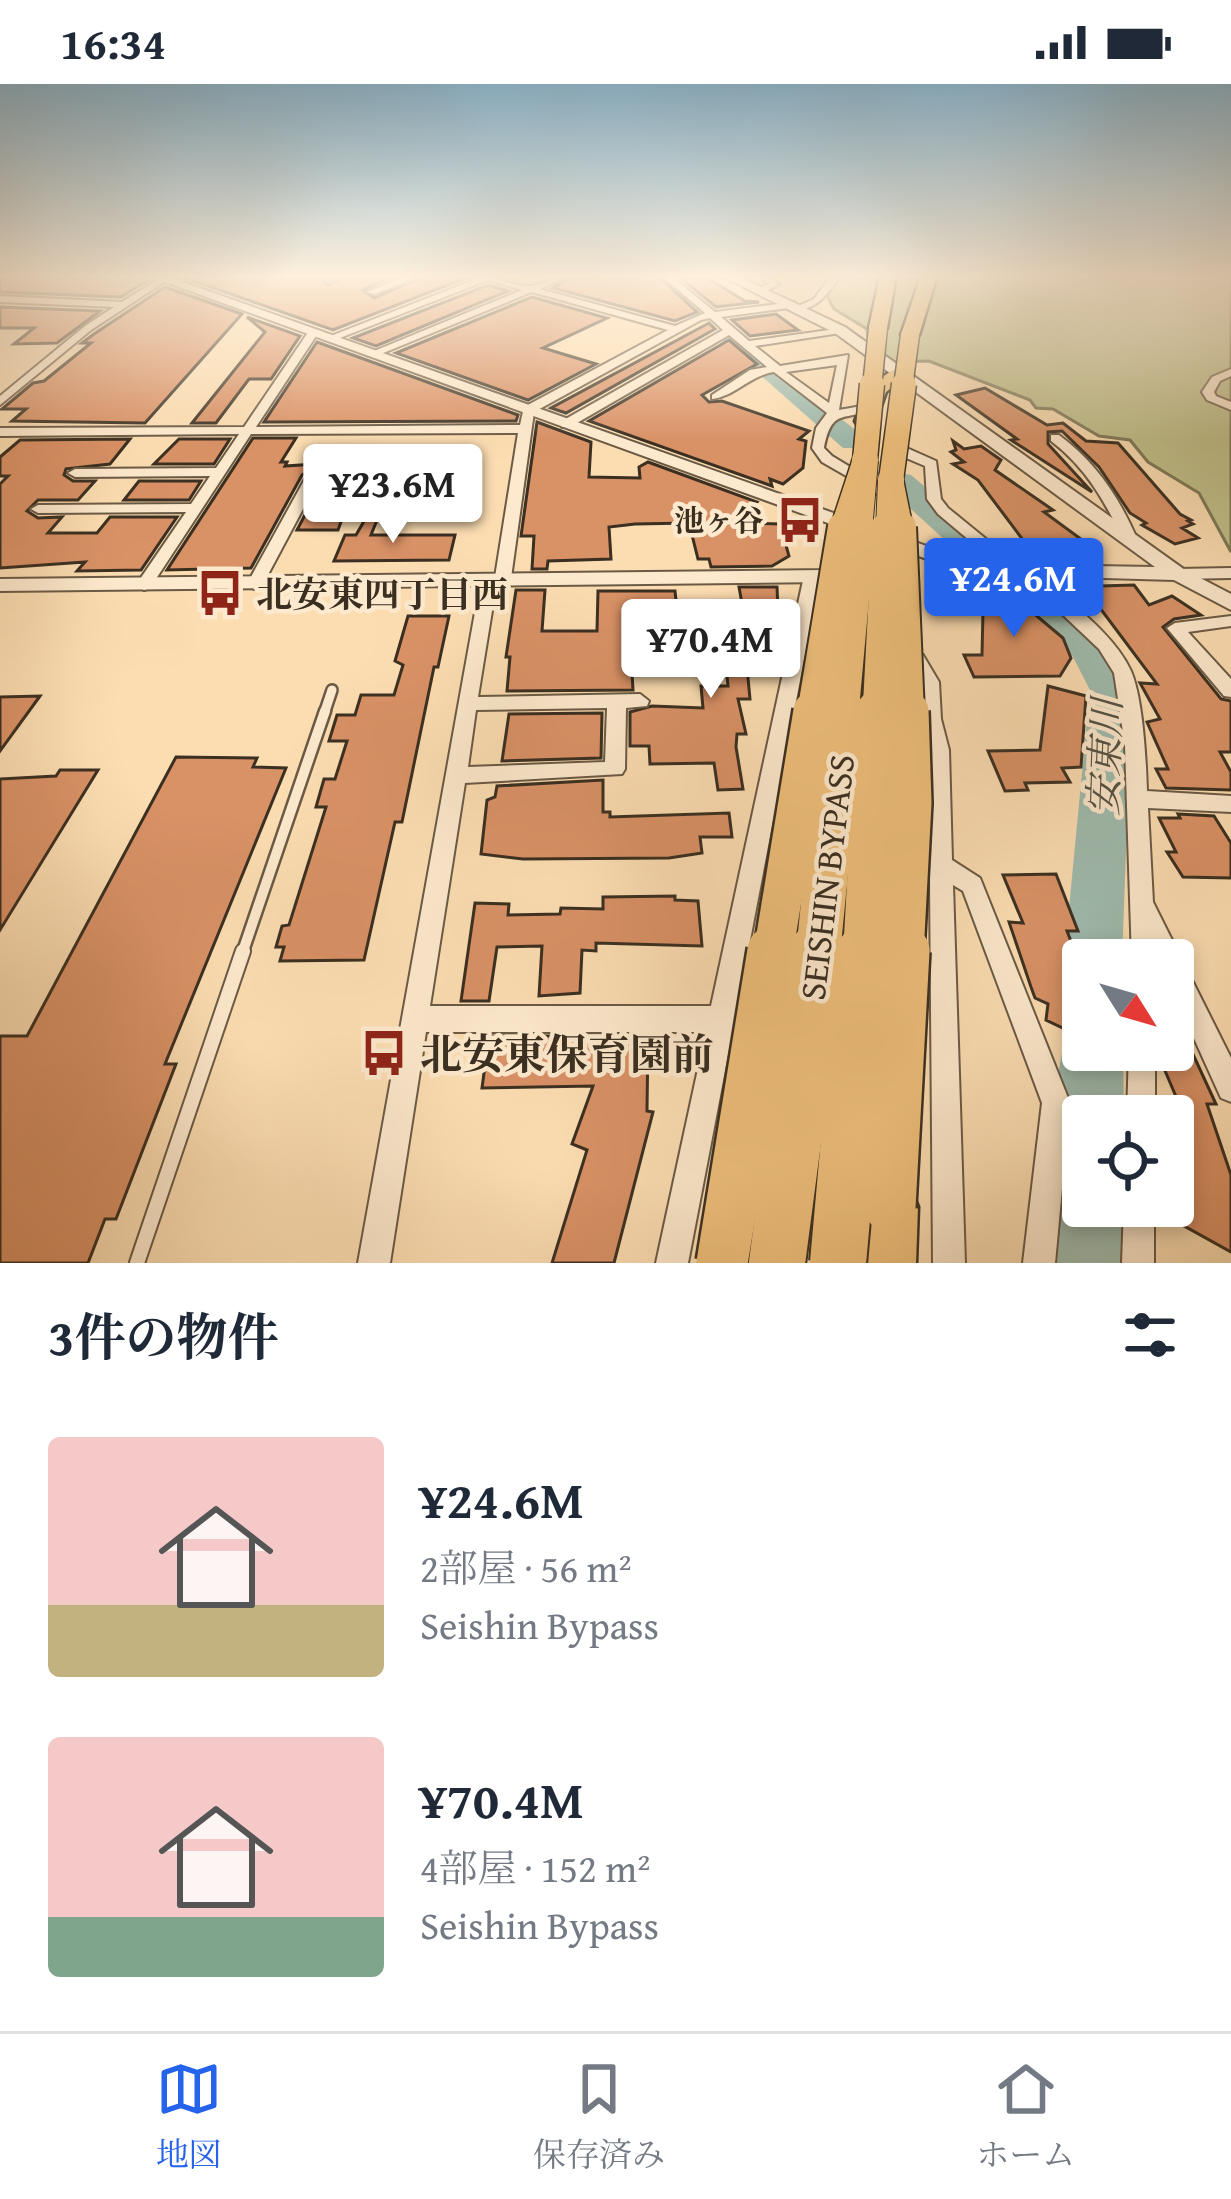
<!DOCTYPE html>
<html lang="ja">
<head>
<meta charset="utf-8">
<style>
  body { margin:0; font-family:"Gentium Book Plus","Noto Serif JP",serif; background:#f6f6f7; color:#1f2937; height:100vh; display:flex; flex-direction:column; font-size:45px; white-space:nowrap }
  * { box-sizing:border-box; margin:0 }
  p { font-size:39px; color:#747a83 }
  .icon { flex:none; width:66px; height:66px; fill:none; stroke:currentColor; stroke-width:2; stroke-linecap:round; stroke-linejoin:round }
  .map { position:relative; height:1179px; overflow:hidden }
  .drawer { display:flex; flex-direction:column; background:#fff; flex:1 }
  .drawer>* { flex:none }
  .needle { width:78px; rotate:127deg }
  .tools { position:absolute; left:1062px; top:855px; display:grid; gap:24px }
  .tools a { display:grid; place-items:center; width:132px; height:132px; border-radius:12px; background:#fff; box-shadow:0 6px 18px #0003; font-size:60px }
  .price { position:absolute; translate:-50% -102px; padding:0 27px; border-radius:12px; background:#fff; color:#222; font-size:39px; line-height:78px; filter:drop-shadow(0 3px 6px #0008) }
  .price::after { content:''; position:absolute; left:50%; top:72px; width:36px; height:27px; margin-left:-18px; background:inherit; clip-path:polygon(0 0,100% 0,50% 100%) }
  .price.selected { background:#2563eb; color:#fff }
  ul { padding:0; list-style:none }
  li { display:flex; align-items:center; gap:36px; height:300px; padding:0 48px }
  li span { display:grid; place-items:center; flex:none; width:336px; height:240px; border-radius:12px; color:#555 }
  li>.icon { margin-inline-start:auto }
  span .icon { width:144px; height:144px; fill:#fffc; stroke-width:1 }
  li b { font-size:51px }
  h2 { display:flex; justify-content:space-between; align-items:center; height:144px; padding:0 48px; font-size:51px }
  .status { display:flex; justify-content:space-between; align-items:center; height:84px; padding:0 60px; background:#fff; direction:ltr }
  .status svg { height:33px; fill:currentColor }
  .dock { display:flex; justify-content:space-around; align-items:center; height:168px; border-top:3px solid #e0e1e3; background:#fff; font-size:33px; color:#747a83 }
  .dock a { display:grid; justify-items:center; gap:6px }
  .dock .selected { color:#2563eb }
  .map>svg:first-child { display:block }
</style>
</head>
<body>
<div class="status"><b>16:34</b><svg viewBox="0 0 49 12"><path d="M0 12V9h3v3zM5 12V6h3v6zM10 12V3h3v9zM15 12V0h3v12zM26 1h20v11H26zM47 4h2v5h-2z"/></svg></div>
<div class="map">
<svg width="1231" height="1179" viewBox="0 0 1231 1179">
  <rect width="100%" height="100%" fill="#fcddb2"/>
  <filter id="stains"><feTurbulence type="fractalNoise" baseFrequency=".00167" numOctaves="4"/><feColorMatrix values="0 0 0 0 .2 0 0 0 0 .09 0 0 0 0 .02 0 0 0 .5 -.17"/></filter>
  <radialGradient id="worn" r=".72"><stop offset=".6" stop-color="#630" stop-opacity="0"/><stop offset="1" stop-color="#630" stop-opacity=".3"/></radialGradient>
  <polygon fill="#c0c08b" stroke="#7d7856" stroke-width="3" points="829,192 1231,192 1231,468 1199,409 1148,378 1130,356 1099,352 1053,325 1036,324 1030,316 929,277 871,278 867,245 834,225 823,204"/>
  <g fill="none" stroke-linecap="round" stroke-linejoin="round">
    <g fill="#9fbbae" fill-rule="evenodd">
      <polygon points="648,192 671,192 714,230 703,237 695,235"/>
      <polygon points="727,244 863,352 868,358 863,364 843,364 715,251"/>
      <polygon points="900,389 911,391 995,462 1000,470 995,478 969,478 889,405 884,398 889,391"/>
      <polygon points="1022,493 1035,496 1100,552 1132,606 1122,876 1083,876 1083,899 1073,895 1064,876 1090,606 1072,571 1003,504 1009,496"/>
      <path d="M1083,938V966H1123L1124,1032H1083V1062L1068,1055C1053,1021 1056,978 1070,944Z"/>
      <polygon points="1083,1089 1083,1122 1126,1122 1125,1179 1051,1179 1054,1122 1065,1097"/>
    </g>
  </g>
  <g fill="#d99166" stroke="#3a2f21" stroke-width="3">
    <polygon points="57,192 145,192 148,196 121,213 0,208 0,194"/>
    <polygon points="180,192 325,192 323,198 328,201 347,192 394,192 363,206 374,214 424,192 471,192 333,246"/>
    <polygon points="572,192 658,192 697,228 675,237 553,204"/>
    <polygon points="678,192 704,192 745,217 759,218 716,223"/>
    <polygon points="488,201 508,207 376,262 353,254"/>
    <polygon points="165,203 242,230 145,339 12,337 26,325 2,325 33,299 44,297 91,259 82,259 94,250"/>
    <polygon points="532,213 607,234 543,264 596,280 528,316 396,269"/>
    <polygon points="0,223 100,227 57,259 14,260 34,244 0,244"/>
    <polygon points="776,230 798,246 750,252 732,236"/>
    <polygon points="247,233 300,252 271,295 249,295 216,339 192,339 265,248"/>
    <polygon points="709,239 715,245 566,329 551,324"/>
    <polygon points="729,256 757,280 702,311 709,318 722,317 809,347 799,355 806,357 803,384 783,400 770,395 772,402 589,337"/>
    <polygon points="317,258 518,331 516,337 264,338"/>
    <polygon points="985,304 1047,341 1063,339 1086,357 1118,359 1180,430 1191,436 1188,437 1193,440 1182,444 1198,454 1175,460 1142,441 1146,439 1130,429 1099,383 1062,347 1048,348 1048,360 1092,408 1011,356 1017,355 956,311"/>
    <polygon points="537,338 591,358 589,393 640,394 639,383 648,378 757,418 736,439 780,440 789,472 772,482 711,483 709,475 698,475 689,439 635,440 609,443 611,475 548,477 547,485 532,485 534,452 521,452"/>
    <polygon points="253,354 296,354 281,378 287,378 285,382 363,377 338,446 297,446 324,395 322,389 311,385 302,391 251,484 167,486"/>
    <polygon points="130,355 110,380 66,385 64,391 73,397 95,397 78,416 38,416 27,427 38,434 62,433 48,449 97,449 110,433 177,433 141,486 77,487 85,478 0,484 0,400 8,392 0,392 0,373 20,356"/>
    <polygon points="179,355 230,355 214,380 154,380"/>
    <polygon points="953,357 964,365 981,362 1001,376 995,386 1053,426 1044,428 1100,469 1074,476 1060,464 1043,467 1026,460 978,396 953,380 964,378 951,368 956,366"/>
    <polygon points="139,397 201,397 189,416 124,416"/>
    <polygon points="370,427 379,431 371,451 455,451 449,476 334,477 345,451 356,451"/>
    <polygon points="1134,501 1149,521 1172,512 1201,531 1174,535 1163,543 1221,615 1231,617 1231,668 1220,668 1231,688 1231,706 1166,704 1156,685 1168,685 1147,638 1160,635 1140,599 1157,600 1097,520 1080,520 1067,503"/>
    <polygon points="739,503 777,503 778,525 772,526 774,535 768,535 771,551 756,550 758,562 745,562 750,615 738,615 746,650 737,650 736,663 743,705 718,706 714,679 650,680 649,662 630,662 630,628 652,622 703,624 701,602 728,602 720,524 735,522 737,536 745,536"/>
    <polygon points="516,506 545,506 542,547 597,547 598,507 675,507 677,526 666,527 672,570 631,570 633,606 507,607 510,573 506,573"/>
    <polygon points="958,507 1013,512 1063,554 1071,574 1060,592 974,593 964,571 982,571 983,527 967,527"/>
    <polygon points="408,532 449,532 438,583 434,583 402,738 395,738 364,876 280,877 284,863 276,863 282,842 289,841 326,723 316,723 324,695 335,695 347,657 329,657 337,631 355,631 361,611 394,611 403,581 395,577"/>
    <polygon points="1048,602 1086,612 1081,683 1062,684 1070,698 1025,699 1028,706 1005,707 988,667 1040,666"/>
    <polygon points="40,612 0,667 0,613"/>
    <polygon points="602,629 601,674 502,677 509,630"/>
    <polygon points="176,673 257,674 253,683 286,684 165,980 176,980 116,1135 105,1135 88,1179 0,1179 0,952 27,952"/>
    <polygon points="60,686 98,686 0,846 0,695 56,692"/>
    <polygon points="603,696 603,728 610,728 610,733 729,729 732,753 700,753 702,769 669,774 523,775 481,770 487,716 495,713 497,702"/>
    <polygon points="1178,730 1214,732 1231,759 1231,794 1183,793 1167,768 1176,768 1159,734 1180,734"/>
    <polygon points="1056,790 1078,847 1067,847 1076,870 1066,870 1073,887 1067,946 1046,936 1048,920 1035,914 1031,903 1009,838 1023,839 1003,791"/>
    <polygon points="675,812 675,816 698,817 702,862 596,859 596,867 582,866 580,909 539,912 542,862 497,863 489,917 461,917 475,819 509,820 508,831 560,830 561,824 603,825 603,813"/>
    <polygon points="1173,927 1216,1020 1207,1020 1231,1091 1231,1168 1159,1128 1159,1122 1181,1122 1173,1100 1173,1080 1189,1082 1170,1028 1183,1029 1160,975 1167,975 1163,966 1173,966"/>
    <polygon points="489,952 648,952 647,1027 653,1028 614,1179 552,1179 587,1066 572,1060 593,1002 482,1004"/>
  </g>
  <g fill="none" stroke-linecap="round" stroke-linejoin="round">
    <defs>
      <polyline id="service-far2" points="324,630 332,606"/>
      <polyline id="service-far1" points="242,870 325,627"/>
      <polyline id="service" points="137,1179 243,867"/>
      <g id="minor">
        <polygon points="163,192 173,192 91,246 0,321 0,312 85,242 114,223 0,218 0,212 122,218"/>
        <polygon points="330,192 343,192 327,197"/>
        <polygon points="407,192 420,192 375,210 367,208"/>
        <path d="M478,192C495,192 512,202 529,202C542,202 554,192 568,192L540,205L675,242L705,229L662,192H671L715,228L794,218L798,222L814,215L831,192H840C828,209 819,224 798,226L797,223L721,233L749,257L844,244L845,246L840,249L755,262L780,282L848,271L839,326L867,321L873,325C844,338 832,323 824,364L832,372L895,410L893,413H883L822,378L812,364L816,344L827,329L774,288C749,292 734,313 712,315V311L750,286L767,283L729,251L570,343H562V337L723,246L710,234L701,236L534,328L511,494L503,499L497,496L478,613L640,610L649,617L647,622L626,624L625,685L622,690L465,699L430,922H711L804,492L812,487L820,492L688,1179H656L706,948H426L390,1179H358L481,495L489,490L495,493L518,349L251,350L150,504L144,506L136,501L186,428L38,429L31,425L38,421L191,420L210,392L75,393L68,389L75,385L216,384L239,350L0,352V344L244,343L309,247L313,246L318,249L256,343L520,341L524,323L668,246L532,208L376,272L367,270L522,206L488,196L332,257L323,255L479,194ZM837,281L829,319L786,288ZM607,624L605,678L468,683L476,626Z"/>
        <polygon points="760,192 770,192 779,200 765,208 759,208 759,204 769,200"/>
        <polygon points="1231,285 1231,292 1220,297 1214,308 1216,312 1231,318 1231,326 1207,316 1202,308 1212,293"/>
        <path d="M1051,351H1059C1097,379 1120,415 1138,457L1136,460H1126C1105,419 1088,385 1051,357Z"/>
        <path d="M899,365H909L936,377L941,415L948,424L1024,486L1035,487C1065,515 1114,549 1131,587C1143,615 1146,676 1147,707L1231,712V728L1148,724L1153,818L1231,974V1018L1221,1014L1173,908V876H1158L1156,873V876H1132L1125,661L1114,589L1099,565L1024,494L1013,493L938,430L927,415L925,382L899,371Z"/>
        <polygon points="313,389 320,393 263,500 255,505 249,503 247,500 306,393"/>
        <polygon points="1231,484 1231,494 1178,495 1170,490 1178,485"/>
        <polygon points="1231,532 1231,542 1188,548 1231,595 1231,613 1224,612 1167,544 1175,539"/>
        <path d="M902,557L923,571L939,598L941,635L949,666L952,776L980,794L1070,1019L1055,1179H1023L1042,1019L963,807L953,801L965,1179H933L929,666C922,642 926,602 915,585C909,577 900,570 893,563Z"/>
        <polygon points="1129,966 1155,966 1155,1032 1127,1032"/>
        <polygon points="1124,1122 1154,1122 1154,1179 1122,1179"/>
      </g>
      <g id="tertiary">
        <polygon points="149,192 166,192 977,480 1155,483 835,249 722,192 738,192 845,243 1185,486 1231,510 1231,526 1174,496 968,490"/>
        <polygon points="849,482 856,484 859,488 856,492 825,498 0,507 0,495 825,486"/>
      </g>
      <g id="trunk">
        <polygon points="880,192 896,192 887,244 878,249 869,244"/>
        <polygon points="921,192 937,192 919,251 910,257 901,251"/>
        <polygon points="893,286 910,290 886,308 874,342 858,342 855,337 870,301"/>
        <polygon points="890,1095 910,1103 918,1123 916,1179 858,1179 862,1123 870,1103"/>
      </g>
    </defs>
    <use href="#service-far2" stroke="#6a5a45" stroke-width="14"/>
    <use href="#service-far1" stroke="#6a5a45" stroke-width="15"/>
    <use href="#service" stroke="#6a5a45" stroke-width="18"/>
    <use href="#minor" stroke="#6a5a45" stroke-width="4"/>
    <use href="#tertiary" stroke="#6a5a45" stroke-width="4"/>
    <use href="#trunk" stroke="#3a2f21" stroke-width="5"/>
    <use href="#service-far2" stroke="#fde9cd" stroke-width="9"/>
    <use href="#service-far1" stroke="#fde9cd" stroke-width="10"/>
    <use href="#service" stroke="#fde9cd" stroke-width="14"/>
    <use href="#minor" fill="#fde9cd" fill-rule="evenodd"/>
    <use href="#tertiary" fill="#fde9cd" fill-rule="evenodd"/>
    <use href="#trunk" fill="#eebe79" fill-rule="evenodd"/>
    <defs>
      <g id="trunk-bridge-far4">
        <polyline points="872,303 878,244"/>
        <polyline points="903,303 910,251"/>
      </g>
      <g id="trunk-bridge-far3">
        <polyline points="842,446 865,376 872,300"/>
        <polyline points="901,446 891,396 904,300"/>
      </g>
      <g id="trunk-bridge-far2">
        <polyline points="901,443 909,630"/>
        <polyline points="812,630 843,443"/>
      </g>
      <g id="trunk-bridge-far1">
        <polyline points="773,870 813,627"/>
        <polyline points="904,870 912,719 909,627"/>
      </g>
      <g id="trunk-bridge">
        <polyline points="890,1123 904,867"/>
        <polyline points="722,1179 773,867"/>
      </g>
      <g id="motorway-bridge-far3">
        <polyline points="859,446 865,376"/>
        <polyline points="889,446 891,396"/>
      </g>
      <g id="motorway-bridge-far2">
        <polyline points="842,630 859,443"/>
        <polyline points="879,630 889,443"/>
      </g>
      <g id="motorway-bridge-far1">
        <polyline points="818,870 842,627"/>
        <polyline points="865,870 879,627"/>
      </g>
      <g id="motorway-bridge">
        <polyline points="777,1179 818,867"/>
        <polyline points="838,1179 866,867"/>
      </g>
    </defs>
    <use href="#trunk-bridge-far4" stroke="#3a2f21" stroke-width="21" stroke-linecap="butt"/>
    <use href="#trunk-bridge-far3" stroke="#3a2f21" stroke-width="27" stroke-linecap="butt"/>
    <use href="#trunk-bridge-far2" stroke="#3a2f21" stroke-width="34" stroke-linecap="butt"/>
    <use href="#trunk-bridge-far1" stroke="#3a2f21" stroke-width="44" stroke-linecap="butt"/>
    <use href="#trunk-bridge" stroke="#3a2f21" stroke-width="56" stroke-linecap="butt"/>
    <use href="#motorway-bridge-far3" stroke="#3a2f21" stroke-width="28" stroke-linecap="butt"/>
    <use href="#motorway-bridge-far2" stroke="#3a2f21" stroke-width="38" stroke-linecap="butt"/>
    <use href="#motorway-bridge-far1" stroke="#3a2f21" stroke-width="48" stroke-linecap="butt"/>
    <use href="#motorway-bridge" stroke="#3a2f21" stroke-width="60" stroke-linecap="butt"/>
    <use href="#trunk-bridge-far4" stroke="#eebe79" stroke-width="18"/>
    <use href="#trunk-bridge-far3" stroke="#eebe79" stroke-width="24"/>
    <use href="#trunk-bridge-far2" stroke="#eebe79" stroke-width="30"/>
    <use href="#trunk-bridge-far1" stroke="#eebe79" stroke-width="39"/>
    <use href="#trunk-bridge" stroke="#eebe79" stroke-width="51"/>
    <use href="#motorway-bridge-far3" stroke="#eebe79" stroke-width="26"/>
    <use href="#motorway-bridge-far2" stroke="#eebe79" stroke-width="33"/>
    <use href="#motorway-bridge-far1" stroke="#eebe79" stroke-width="44"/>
    <use href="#motorway-bridge" stroke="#eebe79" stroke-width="56"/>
  </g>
  <linearGradient id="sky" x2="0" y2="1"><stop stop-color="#8bb7d1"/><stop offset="0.54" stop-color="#fef0dc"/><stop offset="1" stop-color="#fef0dc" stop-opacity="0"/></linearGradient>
  <rect width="1231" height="357" fill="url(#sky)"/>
  <defs>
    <symbol id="bus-bare" viewBox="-9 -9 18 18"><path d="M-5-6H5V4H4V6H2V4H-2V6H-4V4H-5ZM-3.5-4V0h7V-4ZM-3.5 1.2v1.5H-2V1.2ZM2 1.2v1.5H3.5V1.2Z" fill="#8f2418" stroke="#fde9cd" stroke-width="2.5" paint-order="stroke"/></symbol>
  </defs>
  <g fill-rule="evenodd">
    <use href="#bus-bare" x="767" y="403" width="66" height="66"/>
    <use href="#bus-bare" x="187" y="476" width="66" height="66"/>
    <use href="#bus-bare" x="351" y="936" width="66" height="66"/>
  </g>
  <g text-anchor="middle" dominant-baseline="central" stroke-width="9" stroke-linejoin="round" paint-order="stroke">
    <g font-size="30" font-weight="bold" fill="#3a2f21" stroke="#fde9cd" text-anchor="end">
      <text x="764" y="436">池ヶ谷</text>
    </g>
    <g font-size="36" font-weight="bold" fill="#3a2f21" stroke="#fde9cd" text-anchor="start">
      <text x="256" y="509">北安東四丁目西</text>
    </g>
    <g font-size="36" fill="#3a2f21" stroke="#fde9cd">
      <text transform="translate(826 793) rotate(-83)">SEISHIN BYPASS</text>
    </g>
    <g font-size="39" font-style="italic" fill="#535244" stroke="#fde9cd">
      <text transform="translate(1104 673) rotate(-88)">安東川</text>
    </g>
    <g font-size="42" font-weight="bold" fill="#3a2f21" stroke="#fde9cd" text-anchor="start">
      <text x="420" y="969">北安東保育園前</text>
    </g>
  </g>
  <rect width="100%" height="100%" filter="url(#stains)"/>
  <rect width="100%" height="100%" fill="url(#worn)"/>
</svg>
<div class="tools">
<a><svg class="needle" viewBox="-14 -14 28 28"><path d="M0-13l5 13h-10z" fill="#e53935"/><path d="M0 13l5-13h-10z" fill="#747a83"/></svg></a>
<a><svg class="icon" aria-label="locate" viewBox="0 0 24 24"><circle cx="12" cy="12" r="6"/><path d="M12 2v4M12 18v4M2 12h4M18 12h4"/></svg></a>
</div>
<b class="price" style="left:393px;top:462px">¥23.6M</b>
<b class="price selected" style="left:1014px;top:556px">¥24.6M</b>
<b class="price" style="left:711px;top:617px">¥70.4M</b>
</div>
<section class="drawer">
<h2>3件の物件<svg class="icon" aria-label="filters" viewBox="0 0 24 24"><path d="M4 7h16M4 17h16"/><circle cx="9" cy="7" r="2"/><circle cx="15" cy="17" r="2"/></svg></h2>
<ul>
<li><span style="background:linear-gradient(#f6c9c9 70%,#c2b280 0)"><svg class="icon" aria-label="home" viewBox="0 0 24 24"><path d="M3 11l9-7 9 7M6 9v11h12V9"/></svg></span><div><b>¥24.6M</b><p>2部屋 · 56 m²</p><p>Seishin Bypass</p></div></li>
<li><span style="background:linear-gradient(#f6c9c9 75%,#7fa58c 0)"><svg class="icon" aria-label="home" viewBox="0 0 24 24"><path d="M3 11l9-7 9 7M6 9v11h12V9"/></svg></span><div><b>¥70.4M</b><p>4部屋 · 152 m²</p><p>Seishin Bypass</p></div></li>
</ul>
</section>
<nav class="dock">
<a class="selected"><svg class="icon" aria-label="map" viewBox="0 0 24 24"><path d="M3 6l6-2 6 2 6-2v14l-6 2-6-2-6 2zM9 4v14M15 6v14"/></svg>地図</a>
<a><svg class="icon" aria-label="saved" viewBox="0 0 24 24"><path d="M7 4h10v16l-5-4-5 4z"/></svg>保存済み</a>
<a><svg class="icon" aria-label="home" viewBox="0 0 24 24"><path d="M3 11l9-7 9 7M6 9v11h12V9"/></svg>ホーム</a>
</nav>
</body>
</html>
